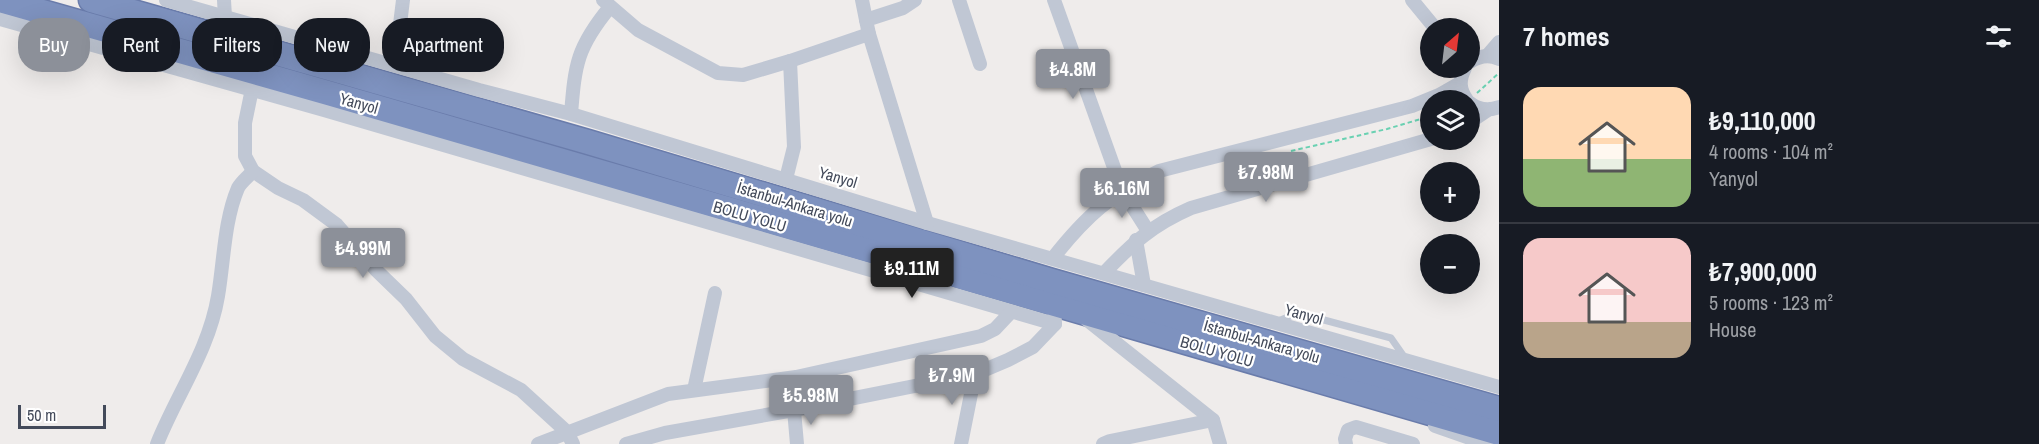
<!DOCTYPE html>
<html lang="en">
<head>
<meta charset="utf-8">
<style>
  body { margin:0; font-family:"Archivo Narrow",sans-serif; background:#242831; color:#f1f3f6; height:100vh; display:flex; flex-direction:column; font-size:22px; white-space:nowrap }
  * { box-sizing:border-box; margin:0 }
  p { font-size:20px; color:#9ea1a6 }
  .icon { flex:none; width:33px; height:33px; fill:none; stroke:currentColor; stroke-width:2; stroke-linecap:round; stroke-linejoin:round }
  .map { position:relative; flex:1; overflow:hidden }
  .panel { display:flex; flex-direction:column; background:#171b24; width:540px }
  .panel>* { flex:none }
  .banner { position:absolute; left:18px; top:18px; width:570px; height:54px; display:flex; gap:12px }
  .needle { width:39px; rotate:28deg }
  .controls { position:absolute; left:1420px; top:18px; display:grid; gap:12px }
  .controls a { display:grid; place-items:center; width:60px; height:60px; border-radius:50%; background:#171b24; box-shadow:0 6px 24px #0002; font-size:30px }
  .scale { position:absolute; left:18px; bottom:15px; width:88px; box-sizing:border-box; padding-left:6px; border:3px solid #434a5a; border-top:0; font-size:16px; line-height:21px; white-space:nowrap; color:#434a5a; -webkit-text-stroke:4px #fff; paint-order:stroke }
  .price { position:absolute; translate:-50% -51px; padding:0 14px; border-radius:6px; background:#8c9099; color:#fff; font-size:20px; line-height:39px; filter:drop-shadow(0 2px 3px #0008) }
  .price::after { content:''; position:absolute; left:50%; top:36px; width:18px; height:14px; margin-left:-9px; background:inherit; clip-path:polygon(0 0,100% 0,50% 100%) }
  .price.on { background:#222; color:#fff }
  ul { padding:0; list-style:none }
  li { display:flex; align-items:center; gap:18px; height:150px; padding:0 24px }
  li+li { border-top:2px solid #363941 }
  li span { display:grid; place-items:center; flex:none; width:168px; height:120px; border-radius:18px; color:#555 }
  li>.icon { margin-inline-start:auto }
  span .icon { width:72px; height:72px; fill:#fffc; stroke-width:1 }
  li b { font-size:26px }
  h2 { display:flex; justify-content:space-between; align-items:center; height:72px; padding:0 24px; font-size:26px }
  .tag { padding:0 21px; border-radius:24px; background:#171b24; box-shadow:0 6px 24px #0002; font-size:21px; line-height:54px }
  .tag.on { background:#8c9099; color:#fff }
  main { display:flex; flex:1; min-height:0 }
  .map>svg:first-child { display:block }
</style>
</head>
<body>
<main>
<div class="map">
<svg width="1499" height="444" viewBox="0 0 1499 444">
  <rect width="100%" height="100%" fill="#efeceb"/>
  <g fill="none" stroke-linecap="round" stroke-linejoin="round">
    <defs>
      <g id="highway">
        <polyline points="0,0 328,93 1499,433"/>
        <polyline points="91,0 588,142 1052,281 1499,409"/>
      </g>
    </defs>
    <use href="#highway" stroke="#6a7cab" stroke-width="27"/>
    <g stroke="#6ad1b2" stroke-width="2" stroke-dasharray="4.5 3" stroke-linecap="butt">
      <polyline points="1477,93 1499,73"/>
      <polyline points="1291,151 1387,129 1431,116"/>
    </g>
    <polyline stroke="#c0c7d4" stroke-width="7" points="1278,321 1298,313 1391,338 1405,358"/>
    <g stroke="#c0c7d4" stroke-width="14">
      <polyline points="166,0 479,90 571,114 927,223 1499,387"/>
      <polyline points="224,0 225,17"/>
      <polyline points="603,0 638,30 718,73 743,75 790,61 794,147 786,179"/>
      <polyline points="862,0 866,20"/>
      <polyline points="959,0 980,64"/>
      <polyline points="1054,0 1122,190 1148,231"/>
      <polyline points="1412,0 1435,28"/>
      <polyline points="0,19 324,110 1055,324 1054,298"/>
      <polyline points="869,34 866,20 903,8 915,0"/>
      <polyline points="1487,56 1499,42"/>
      <polyline points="790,61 869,34 927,223"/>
      <path d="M1470,62C1479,56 1489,54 1499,59"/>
      <polyline points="395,65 403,0"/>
      <path d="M1465,68C1459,80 1459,89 1467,100"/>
      <polyline points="252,89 245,123 245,156 253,171 278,188 303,200 337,225 376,270 406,299 435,336 463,359 521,390 567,432 573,444"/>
      <path d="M1470,103C1479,110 1488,111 1499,107"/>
      <path d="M571,114C575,64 577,47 610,7"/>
      <polyline points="1470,122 1488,110"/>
      <polyline points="1136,240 1144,285"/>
      <path d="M1053,258C1086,216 1111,194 1159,171L1412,106L1439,95L1460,83"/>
      <path d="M1104,273C1133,243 1152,225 1191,208L1431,139"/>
      <polyline points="1086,319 1213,420 1220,444"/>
      <polyline points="694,390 715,293"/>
      <polyline points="794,410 797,444"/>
      <polyline points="1435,426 1487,444"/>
      <path d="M157,444C177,394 209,350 218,296C224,261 224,221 238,188C241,182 249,176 253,171"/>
      <polyline points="538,444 668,394 796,377 981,336 995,329 1011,312"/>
      <polyline points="626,444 665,433 794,410 975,374 1008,360 1033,347 1055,324"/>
      <polyline points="961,444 975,374"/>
      <polyline points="1103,444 1110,441 1213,420"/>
      <polyline points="1346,444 1345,439 1348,430 1356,427 1413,444"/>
    </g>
    <use href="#highway" stroke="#7e92bf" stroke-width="24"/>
  </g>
  <g text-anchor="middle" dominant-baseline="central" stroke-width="4.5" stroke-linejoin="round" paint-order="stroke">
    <g font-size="16" fill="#434a5a" stroke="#fff">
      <text transform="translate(359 103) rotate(16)">Yanyol</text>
      <text transform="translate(838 177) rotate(17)">Yanyol</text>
      <text transform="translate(795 204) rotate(17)">İstanbul-Ankara yolu</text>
      <text transform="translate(750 216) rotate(16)">BOLU YOLU</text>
      <text transform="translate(1304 314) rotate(16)">Yanyol</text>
      <text transform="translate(1262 341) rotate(16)">İstanbul-Ankara yolu</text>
      <text transform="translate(1217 351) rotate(16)">BOLU YOLU</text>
    </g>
  </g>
</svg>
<div class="controls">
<a><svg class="needle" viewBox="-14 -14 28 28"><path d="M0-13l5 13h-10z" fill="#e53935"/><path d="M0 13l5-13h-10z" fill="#9ea1a6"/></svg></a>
<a><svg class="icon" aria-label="layers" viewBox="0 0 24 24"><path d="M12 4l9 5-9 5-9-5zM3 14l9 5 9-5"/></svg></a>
<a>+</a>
<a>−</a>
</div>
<div class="scale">50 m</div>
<b class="price" style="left:1073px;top:100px">₺4.8M</b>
<b class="price" style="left:1266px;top:203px">₺7.98M</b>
<b class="price" style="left:1122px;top:219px">₺6.16M</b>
<b class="price" style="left:363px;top:279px">₺4.99M</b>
<b class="price on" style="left:912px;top:299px">₺9.11M</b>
<b class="price" style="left:952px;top:406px">₺7.9M</b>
<b class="price" style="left:811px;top:426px">₺5.98M</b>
<div class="banner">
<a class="tag on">Buy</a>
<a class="tag">Rent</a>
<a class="tag">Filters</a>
<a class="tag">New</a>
<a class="tag">Apartment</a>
</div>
</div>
<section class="panel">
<h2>7 homes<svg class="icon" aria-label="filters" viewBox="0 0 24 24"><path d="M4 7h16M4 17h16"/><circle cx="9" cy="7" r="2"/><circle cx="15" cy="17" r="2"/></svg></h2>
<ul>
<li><span style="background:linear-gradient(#ffd9b3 60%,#8fb573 0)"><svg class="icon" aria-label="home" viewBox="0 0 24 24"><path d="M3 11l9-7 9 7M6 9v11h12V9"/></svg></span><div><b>₺9,110,000</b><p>4 rooms · 104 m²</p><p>Yanyol</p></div></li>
<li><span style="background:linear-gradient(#f6c9c9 70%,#b9a48a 0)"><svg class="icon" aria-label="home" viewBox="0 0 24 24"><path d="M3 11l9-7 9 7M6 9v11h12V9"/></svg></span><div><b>₺7,900,000</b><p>5 rooms · 123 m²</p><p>House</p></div></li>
</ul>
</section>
</main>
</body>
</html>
